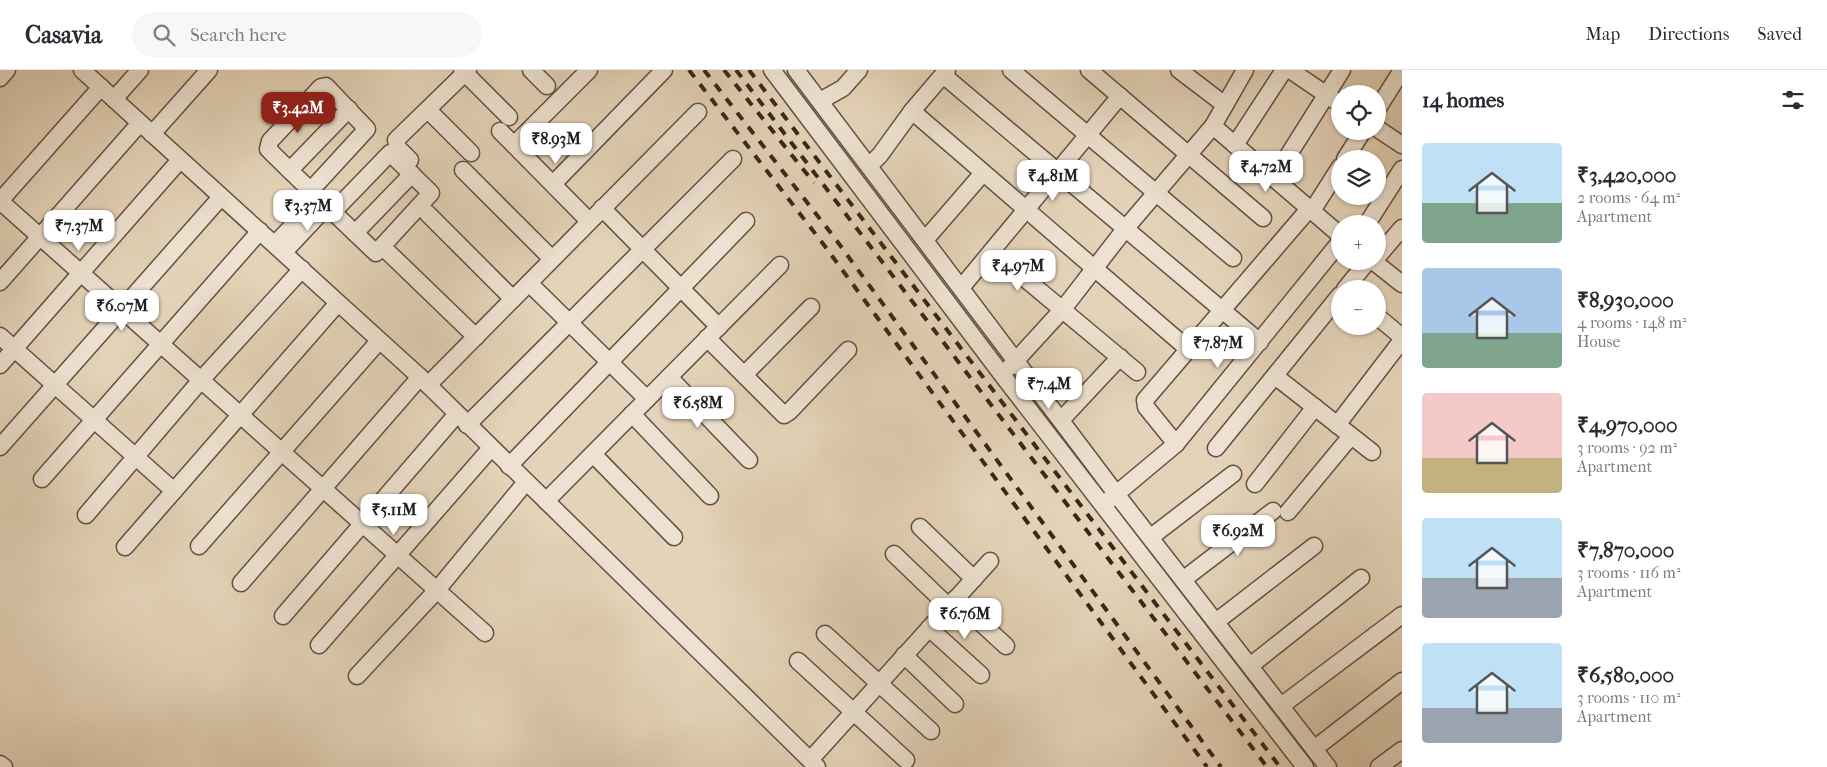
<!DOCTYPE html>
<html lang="en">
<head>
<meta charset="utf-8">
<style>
  body { margin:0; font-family:"IM FELL French Canon",serif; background:#f7f7f7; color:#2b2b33; height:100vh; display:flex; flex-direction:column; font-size:19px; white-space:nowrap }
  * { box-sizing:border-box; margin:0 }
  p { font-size:16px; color:#7c7c81 }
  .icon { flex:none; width:28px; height:28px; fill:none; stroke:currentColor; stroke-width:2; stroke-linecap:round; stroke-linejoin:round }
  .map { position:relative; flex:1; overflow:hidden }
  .sheet { display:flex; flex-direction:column; background:#fff; width:425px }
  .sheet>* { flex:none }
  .buttons { position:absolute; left:1331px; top:15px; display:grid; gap:10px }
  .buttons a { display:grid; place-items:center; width:55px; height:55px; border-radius:50%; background:#fff; box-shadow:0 1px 4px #0004; font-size:25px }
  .price { position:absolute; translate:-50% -42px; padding:0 11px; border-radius:10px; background:#fff; color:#222; font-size:16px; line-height:32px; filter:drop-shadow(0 1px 2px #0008) }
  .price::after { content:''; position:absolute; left:50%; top:30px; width:15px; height:11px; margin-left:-8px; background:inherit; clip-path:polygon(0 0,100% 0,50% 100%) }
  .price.active { background:#8f2418; color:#fff }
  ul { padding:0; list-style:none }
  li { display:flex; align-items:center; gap:15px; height:125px; padding:0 20px }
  li span { display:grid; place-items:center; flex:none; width:140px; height:100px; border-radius:5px; color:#555 }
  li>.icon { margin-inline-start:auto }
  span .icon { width:60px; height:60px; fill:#fffc; stroke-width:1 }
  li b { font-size:21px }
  h2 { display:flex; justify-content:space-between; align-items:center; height:60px; padding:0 20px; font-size:21px }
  header { display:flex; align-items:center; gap:30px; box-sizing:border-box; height:70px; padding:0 25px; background:#fff; border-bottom:1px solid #e1e1e2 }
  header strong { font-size:24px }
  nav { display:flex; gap:28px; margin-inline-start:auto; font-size:18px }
  .search { width:350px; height:45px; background:#f7f7f7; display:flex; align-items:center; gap:12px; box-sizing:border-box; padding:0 18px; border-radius:28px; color:#7c7c81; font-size:19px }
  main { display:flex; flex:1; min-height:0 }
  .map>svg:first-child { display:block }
</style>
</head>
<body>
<header>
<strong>Casavia</strong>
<div class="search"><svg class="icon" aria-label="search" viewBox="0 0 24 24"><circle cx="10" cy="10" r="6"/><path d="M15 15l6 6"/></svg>Search here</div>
<nav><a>Map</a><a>Directions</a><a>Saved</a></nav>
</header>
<main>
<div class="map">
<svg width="1402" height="697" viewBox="0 0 1402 697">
  <rect width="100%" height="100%" fill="#e4d3b8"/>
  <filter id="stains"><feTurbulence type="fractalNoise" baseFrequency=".004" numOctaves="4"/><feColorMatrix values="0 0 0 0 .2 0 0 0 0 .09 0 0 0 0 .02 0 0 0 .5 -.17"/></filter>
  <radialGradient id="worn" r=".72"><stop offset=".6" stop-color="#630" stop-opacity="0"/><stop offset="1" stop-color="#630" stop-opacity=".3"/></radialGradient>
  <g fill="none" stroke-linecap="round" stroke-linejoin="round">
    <defs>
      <g id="minor">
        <polyline points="82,0 420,307 817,697"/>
        <polyline points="462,0 509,47"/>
        <polyline points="531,0 547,16"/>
        <polyline points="772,0 1003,306 1305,697"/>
        <polyline points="796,0 1117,425 1328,697"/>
        <polyline points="1011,0 1233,188"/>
        <polyline points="1089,0 1263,148"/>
        <polyline points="1179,0 1225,35"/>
        <polyline points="1290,0 1340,34"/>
        <polyline points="943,5 1260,272"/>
        <polyline points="0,8 7,0"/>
        <polyline points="114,29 140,0"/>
        <polyline points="820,31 843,18 859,0"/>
        <polyline points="1378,38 1402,0"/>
        <polyline points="428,40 471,83"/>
        <polyline points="912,41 1188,279"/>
        <polyline points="1213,56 1340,165"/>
        <polyline points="1378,59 1402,75"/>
        <polyline points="500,61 589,151"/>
        <polyline points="152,64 209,0"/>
        <polyline points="514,75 589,0"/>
        <polyline points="1235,75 1284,0"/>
        <polyline points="1345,89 1363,61"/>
        <polyline points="410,90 398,78 396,70 468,0"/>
        <polyline points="869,96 880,85 912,41 947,0"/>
        <polyline points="290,100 349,39"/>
        <polyline points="463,100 552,189"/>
        <polyline points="1274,108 1342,0"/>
        <polyline points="553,114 664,0"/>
        <path d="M311,120L367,59L326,16L321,17L270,71L268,79C289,100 311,121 333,142L376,183L431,123L390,83L333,142"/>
        <polyline points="0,131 485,563"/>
        <polyline points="0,131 101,17"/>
        <polyline points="602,138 719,257"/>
        <polyline points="1312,141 1340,97"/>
        <polyline points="427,143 513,229"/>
        <polyline points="1367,154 1402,99"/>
        <polyline points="355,163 412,104"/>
        <polyline points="925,170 983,103"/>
        <polyline points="275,174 319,128"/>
        <polyline points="992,181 1137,302"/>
        <polyline points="284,182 327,136"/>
        <polyline points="389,183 476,267"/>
        <polyline points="1378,186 1402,158"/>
        <polyline points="1373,191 1402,214"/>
        <polyline points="0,212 140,53"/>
        <polyline points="529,213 647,329"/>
        <polyline points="961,218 1120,26"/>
        <polyline points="1345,219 1368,191"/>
        <polyline points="1378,247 1402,267"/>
        <polyline points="0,266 174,421"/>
        <polyline points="707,268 784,345 790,341 848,280"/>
        <polyline points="0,295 180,90"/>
        <polyline points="1010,297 1063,239 1125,159 1213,56 1245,0"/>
        <polyline points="744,305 811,237"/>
        <polyline points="1275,306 1372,382"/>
        <polyline points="669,307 749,390"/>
        <polyline points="428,315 698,42"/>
        <polyline points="632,344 710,426"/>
        <polyline points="1062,349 1120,287"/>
        <polyline points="467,355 733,89"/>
        <polyline points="1337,355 1402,270"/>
        <polyline points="1176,374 1146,337 1145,330 1309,139"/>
        <polyline points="0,377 221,127"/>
        <polyline points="1216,378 1340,225"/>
        <polyline points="593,384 674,467"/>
        <polyline points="509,396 746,151"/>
        <polyline points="42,409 260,161"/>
        <polyline points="1255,414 1315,337"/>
        <polyline points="1109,430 1176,374 1340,172"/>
        <polyline points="546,431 780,195"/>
        <polyline points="1288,442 1351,366"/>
        <polyline points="86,445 201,310 302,199"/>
        <polyline points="920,457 974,509"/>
        <polyline points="1151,467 1233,404"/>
        <polyline points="199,476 379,271"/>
        <polyline points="125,477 338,233"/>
        <polyline points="894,484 948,536"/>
        <polyline points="1184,509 1273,441"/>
        <polyline points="241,513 420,307"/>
        <polyline points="955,529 1006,576"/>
        <polyline points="283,546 457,344"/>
        <polyline points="1217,551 1314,476"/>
        <polyline points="929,558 981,605"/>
        <polyline points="825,564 931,661"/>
        <polyline points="319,575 491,378"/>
        <polyline points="904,585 955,634"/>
        <polyline points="798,591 906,690"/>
        <polyline points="1250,596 1361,508"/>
        <polyline points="357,606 437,520 526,412"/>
        <polyline points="1281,636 1402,545"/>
        <polyline points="1314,679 1402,611"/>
        <polyline points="810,690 990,491"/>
        <polyline points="0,694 4,697"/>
        <polyline points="1379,697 1402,680"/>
      </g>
    </defs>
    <use href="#minor" stroke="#645043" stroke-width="19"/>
    <use href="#minor" stroke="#ede2d1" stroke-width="16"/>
    <g stroke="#3a251c" stroke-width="4" stroke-dasharray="9 9" stroke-linecap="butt">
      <polyline points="689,0 824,175 1207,697"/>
      <polyline points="704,0 834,167 1221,697"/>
      <polyline points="724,0 814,113"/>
      <polyline points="736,0 1267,697"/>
      <polyline points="749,0 1280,697"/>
    </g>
  </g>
  <rect width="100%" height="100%" filter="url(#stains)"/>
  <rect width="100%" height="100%" fill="url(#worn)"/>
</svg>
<div class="buttons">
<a><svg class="icon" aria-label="locate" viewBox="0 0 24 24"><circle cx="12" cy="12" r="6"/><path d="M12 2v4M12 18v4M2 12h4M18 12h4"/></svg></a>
<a><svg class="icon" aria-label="layers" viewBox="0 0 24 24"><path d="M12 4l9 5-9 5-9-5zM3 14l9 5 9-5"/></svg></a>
<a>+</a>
<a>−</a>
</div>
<b class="price active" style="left:298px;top:64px">₹3.42M</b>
<b class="price" style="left:556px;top:95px">₹8.93M</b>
<b class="price" style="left:1266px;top:123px">₹4.72M</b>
<b class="price" style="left:1053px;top:132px">₹4.81M</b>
<b class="price" style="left:308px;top:162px">₹3.37M</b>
<b class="price" style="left:79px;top:182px">₹7.37M</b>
<b class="price" style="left:1018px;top:222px">₹4.97M</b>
<b class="price" style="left:122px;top:262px">₹6.07M</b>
<b class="price" style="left:1218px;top:299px">₹7.87M</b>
<b class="price" style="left:1049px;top:340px">₹7.4M</b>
<b class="price" style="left:698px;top:359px">₹6.58M</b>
<b class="price" style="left:394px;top:466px">₹5.11M</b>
<b class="price" style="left:1238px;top:487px">₹6.92M</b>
<b class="price" style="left:965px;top:570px">₹6.76M</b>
</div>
<section class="sheet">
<h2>14 homes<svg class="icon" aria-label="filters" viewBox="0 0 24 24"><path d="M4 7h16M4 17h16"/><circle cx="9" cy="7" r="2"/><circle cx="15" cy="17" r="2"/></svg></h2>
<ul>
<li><span style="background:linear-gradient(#bfe0f5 60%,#7fa58c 0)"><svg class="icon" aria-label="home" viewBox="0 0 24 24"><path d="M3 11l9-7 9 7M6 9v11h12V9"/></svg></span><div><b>₹3,420,000</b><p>2 rooms · 64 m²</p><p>Apartment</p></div></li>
<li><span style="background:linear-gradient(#a9c7e8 65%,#7fa58c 0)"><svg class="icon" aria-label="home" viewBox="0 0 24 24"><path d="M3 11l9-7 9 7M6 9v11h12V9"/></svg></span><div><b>₹8,930,000</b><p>4 rooms · 148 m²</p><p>House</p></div></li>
<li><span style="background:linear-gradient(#f6c9c9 65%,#c2b280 0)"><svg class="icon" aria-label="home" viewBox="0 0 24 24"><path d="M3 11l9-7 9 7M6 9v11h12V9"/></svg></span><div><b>₹4,970,000</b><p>3 rooms · 92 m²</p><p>Apartment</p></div></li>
<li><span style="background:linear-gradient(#bfe0f5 60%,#9aa5b1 0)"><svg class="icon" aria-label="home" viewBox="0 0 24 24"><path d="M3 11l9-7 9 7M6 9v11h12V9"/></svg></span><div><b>₹7,870,000</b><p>3 rooms · 116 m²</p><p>Apartment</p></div></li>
<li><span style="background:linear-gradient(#bfe0f5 65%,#9aa5b1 0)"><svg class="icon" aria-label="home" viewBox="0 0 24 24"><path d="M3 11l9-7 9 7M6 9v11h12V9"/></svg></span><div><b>₹6,580,000</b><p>3 rooms · 110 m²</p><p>Apartment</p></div></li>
</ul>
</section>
</main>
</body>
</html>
